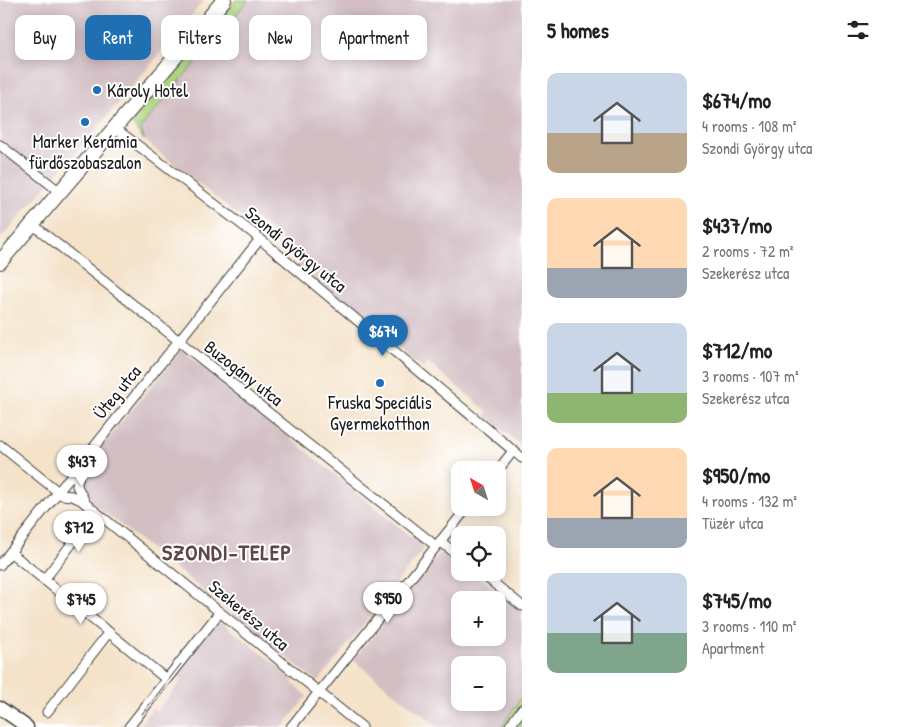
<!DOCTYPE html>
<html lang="en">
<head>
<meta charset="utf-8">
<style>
  body { margin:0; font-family:"Patrick Hand",sans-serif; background:#f6f6f6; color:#222; height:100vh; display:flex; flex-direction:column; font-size:19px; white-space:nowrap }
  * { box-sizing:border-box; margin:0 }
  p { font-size:16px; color:#767676 }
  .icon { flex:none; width:28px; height:28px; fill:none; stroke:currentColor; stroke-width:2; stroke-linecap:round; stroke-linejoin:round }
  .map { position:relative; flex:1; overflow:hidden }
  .drawer { display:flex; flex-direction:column; background:#fff; width:375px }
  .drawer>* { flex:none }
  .hud { position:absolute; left:15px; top:15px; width:431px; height:45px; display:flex; gap:10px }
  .needle { width:32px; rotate:321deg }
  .fabs { position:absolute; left:451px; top:461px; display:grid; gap:10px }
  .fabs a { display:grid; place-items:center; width:55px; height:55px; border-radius:10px; background:#fff; box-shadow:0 2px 12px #0003; font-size:25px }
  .price { position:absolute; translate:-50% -42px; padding:0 11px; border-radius:18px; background:#fff; color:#222; font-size:16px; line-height:32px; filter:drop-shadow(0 1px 2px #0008) }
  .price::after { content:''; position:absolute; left:50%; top:30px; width:15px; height:11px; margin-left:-8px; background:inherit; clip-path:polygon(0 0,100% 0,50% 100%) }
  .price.selected { background:#1f6fb2; color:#fff }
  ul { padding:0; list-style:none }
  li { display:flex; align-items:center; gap:15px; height:125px; padding:0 25px }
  li span { display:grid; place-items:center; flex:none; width:140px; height:100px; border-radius:10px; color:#555 }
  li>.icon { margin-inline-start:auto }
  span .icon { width:60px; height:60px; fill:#fffc; stroke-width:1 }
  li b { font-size:21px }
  h2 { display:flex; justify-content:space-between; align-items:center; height:60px; padding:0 25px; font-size:21px }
  .pill { padding:0 18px; border-radius:10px; background:#fff; box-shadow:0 2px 12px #0003; font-size:18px; line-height:45px }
  .pill.selected { background:#1f6fb2; color:#fff }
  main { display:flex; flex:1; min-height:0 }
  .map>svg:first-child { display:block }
</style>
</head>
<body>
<main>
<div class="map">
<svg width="522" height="727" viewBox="0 0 522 727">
  <rect width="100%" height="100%" fill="#fff"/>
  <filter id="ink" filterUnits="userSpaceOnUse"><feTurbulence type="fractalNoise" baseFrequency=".02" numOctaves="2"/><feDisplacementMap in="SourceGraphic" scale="10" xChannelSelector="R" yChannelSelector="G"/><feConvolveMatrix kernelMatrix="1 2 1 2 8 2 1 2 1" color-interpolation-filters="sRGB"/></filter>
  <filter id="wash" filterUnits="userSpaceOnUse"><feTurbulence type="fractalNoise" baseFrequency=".0096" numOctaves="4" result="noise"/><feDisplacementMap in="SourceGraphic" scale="20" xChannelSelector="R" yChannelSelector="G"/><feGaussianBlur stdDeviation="1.12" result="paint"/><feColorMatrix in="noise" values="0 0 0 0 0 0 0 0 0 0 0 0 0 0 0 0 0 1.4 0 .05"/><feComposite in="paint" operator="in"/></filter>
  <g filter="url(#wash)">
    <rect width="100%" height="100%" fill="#f4e2c9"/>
    <g fill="#d2bec3" fill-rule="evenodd">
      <polygon points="0,0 204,0 111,112 0,239"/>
      <polygon points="248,0 522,0 522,446 485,416 488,412 428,362 423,368 297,266 305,257 253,216 248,223 144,140 141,127"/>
      <polygon points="182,349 424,548 318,682 92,502 85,495 81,480 84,468"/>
      <path d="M443,549L460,562V572L473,573L522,610V697L501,727H438L353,660ZM460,600H498V638H460ZM460,665H498V702H460Z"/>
      <polygon points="218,620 294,678 292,683 307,696 283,727 139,727 153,708 157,711 182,680 175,674"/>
    </g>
    <g fill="#acd47e" stroke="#64784d">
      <polygon points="236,0 248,0 141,127 144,140 131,122"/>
      <polygon points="522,697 522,727 501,727"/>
    </g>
  </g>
  <g filter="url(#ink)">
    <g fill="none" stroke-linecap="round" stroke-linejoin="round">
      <defs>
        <g id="street">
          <polyline points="115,128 254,234 522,458"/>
          <polyline points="0,145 60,192"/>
          <polyline points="32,224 436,546"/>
          <polyline points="0,445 62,495 72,496 81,500 362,727"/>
          <polyline points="80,467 77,486 85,502"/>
          <polyline points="498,470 513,451"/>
          <polyline points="440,541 460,557"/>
          <polyline points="10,552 166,679"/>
          <polyline points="0,565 260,239"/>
          <polyline points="480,572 522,606"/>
          <polyline points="44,580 96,512"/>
          <polyline points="47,712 109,632"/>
          <polyline points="129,727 219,613"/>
          <polyline points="291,727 467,508"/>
          <polyline points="509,727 522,709"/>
        </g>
        <polyline id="secondary" points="0,708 27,727"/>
        <polyline id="primary" points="0,262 224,0"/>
      </defs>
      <use href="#street" stroke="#3c3a36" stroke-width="11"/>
      <use href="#secondary" stroke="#3c3a36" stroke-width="15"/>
      <use href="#primary" stroke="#3c3a36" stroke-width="16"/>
      <use href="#street" stroke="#fff" stroke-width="9"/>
      <use href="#secondary" stroke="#fff" stroke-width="12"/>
      <use href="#primary" stroke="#fff" stroke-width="14"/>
      <polyline stroke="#1c1c1c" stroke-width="1" points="142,714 181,664"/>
    </g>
  </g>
  <g fill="#1f6fb2" stroke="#fff" stroke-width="2">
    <circle cx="97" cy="90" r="5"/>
    <circle cx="85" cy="122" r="5"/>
    <circle cx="380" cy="383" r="5"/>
  </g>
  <g text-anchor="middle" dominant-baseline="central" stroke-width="4" stroke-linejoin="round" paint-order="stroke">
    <g font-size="18" fill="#1c1c1c" stroke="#fff">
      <text x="107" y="90" text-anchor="start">Károly Hotel</text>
      <text x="85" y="141">Marker Kerámia<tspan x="85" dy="21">fürdőszobaszalon</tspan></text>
      <text x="380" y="402">Fruska Speciális<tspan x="380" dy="21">Gyermekotthon</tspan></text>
    </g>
    <g font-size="18" fill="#1c1c1c" stroke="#fff">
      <text transform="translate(296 249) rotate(39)">Szondi György utca</text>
      <text transform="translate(244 373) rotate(38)">Buzogány utca</text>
      <text transform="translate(117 392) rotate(-51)">Üteg utca</text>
      <text transform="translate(249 615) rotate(40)">Szekerész utca</text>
    </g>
    <g font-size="22" font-weight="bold" letter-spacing="1" fill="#614644" stroke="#fff">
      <text x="227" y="552">SZONDI-TELEP</text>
    </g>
  </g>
</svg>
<div class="fabs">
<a><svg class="needle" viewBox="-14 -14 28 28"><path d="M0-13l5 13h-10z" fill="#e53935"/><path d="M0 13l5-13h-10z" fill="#767676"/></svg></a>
<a><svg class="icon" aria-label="locate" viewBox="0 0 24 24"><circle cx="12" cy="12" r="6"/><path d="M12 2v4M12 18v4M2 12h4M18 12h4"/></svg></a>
<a>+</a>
<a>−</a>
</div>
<b class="price selected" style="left:383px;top:357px">$674</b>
<b class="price" style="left:82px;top:487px">$437</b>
<b class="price" style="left:79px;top:553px">$712</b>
<b class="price" style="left:388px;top:624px">$950</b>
<b class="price" style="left:81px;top:625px">$745</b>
<div class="hud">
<a class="pill">Buy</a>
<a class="pill selected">Rent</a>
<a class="pill">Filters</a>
<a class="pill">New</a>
<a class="pill">Apartment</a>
</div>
</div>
<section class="drawer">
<h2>5 homes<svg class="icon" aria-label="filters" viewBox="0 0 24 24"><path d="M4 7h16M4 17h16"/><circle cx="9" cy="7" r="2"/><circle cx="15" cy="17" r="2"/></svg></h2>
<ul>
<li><span style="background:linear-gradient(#c9d6e8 60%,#b9a48a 0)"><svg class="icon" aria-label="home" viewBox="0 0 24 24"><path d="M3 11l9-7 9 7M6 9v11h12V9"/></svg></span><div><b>$674/mo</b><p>4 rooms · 108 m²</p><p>Szondi György utca</p></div></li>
<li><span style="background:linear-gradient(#ffd9b3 70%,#9aa5b1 0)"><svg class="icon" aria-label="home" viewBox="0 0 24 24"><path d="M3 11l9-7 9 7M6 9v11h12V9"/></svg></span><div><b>$437/mo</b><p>2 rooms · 72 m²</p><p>Szekerész utca</p></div></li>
<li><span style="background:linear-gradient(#c9d6e8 70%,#8fb573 0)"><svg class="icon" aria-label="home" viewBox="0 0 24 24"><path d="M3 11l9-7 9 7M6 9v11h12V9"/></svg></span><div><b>$712/mo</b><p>3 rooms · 107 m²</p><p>Szekerész utca</p></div></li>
<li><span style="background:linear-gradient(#ffd9b3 70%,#9aa5b1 0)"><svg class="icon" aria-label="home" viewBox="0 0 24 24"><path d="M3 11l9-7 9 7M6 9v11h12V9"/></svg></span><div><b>$950/mo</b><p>4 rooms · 132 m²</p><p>Tüzér utca</p></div></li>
<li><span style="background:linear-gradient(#c9d6e8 60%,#7fa58c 0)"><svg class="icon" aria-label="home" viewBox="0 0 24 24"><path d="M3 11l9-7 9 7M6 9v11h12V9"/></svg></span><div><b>$745/mo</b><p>3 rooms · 110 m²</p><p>Apartment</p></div></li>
</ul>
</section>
</main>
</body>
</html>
